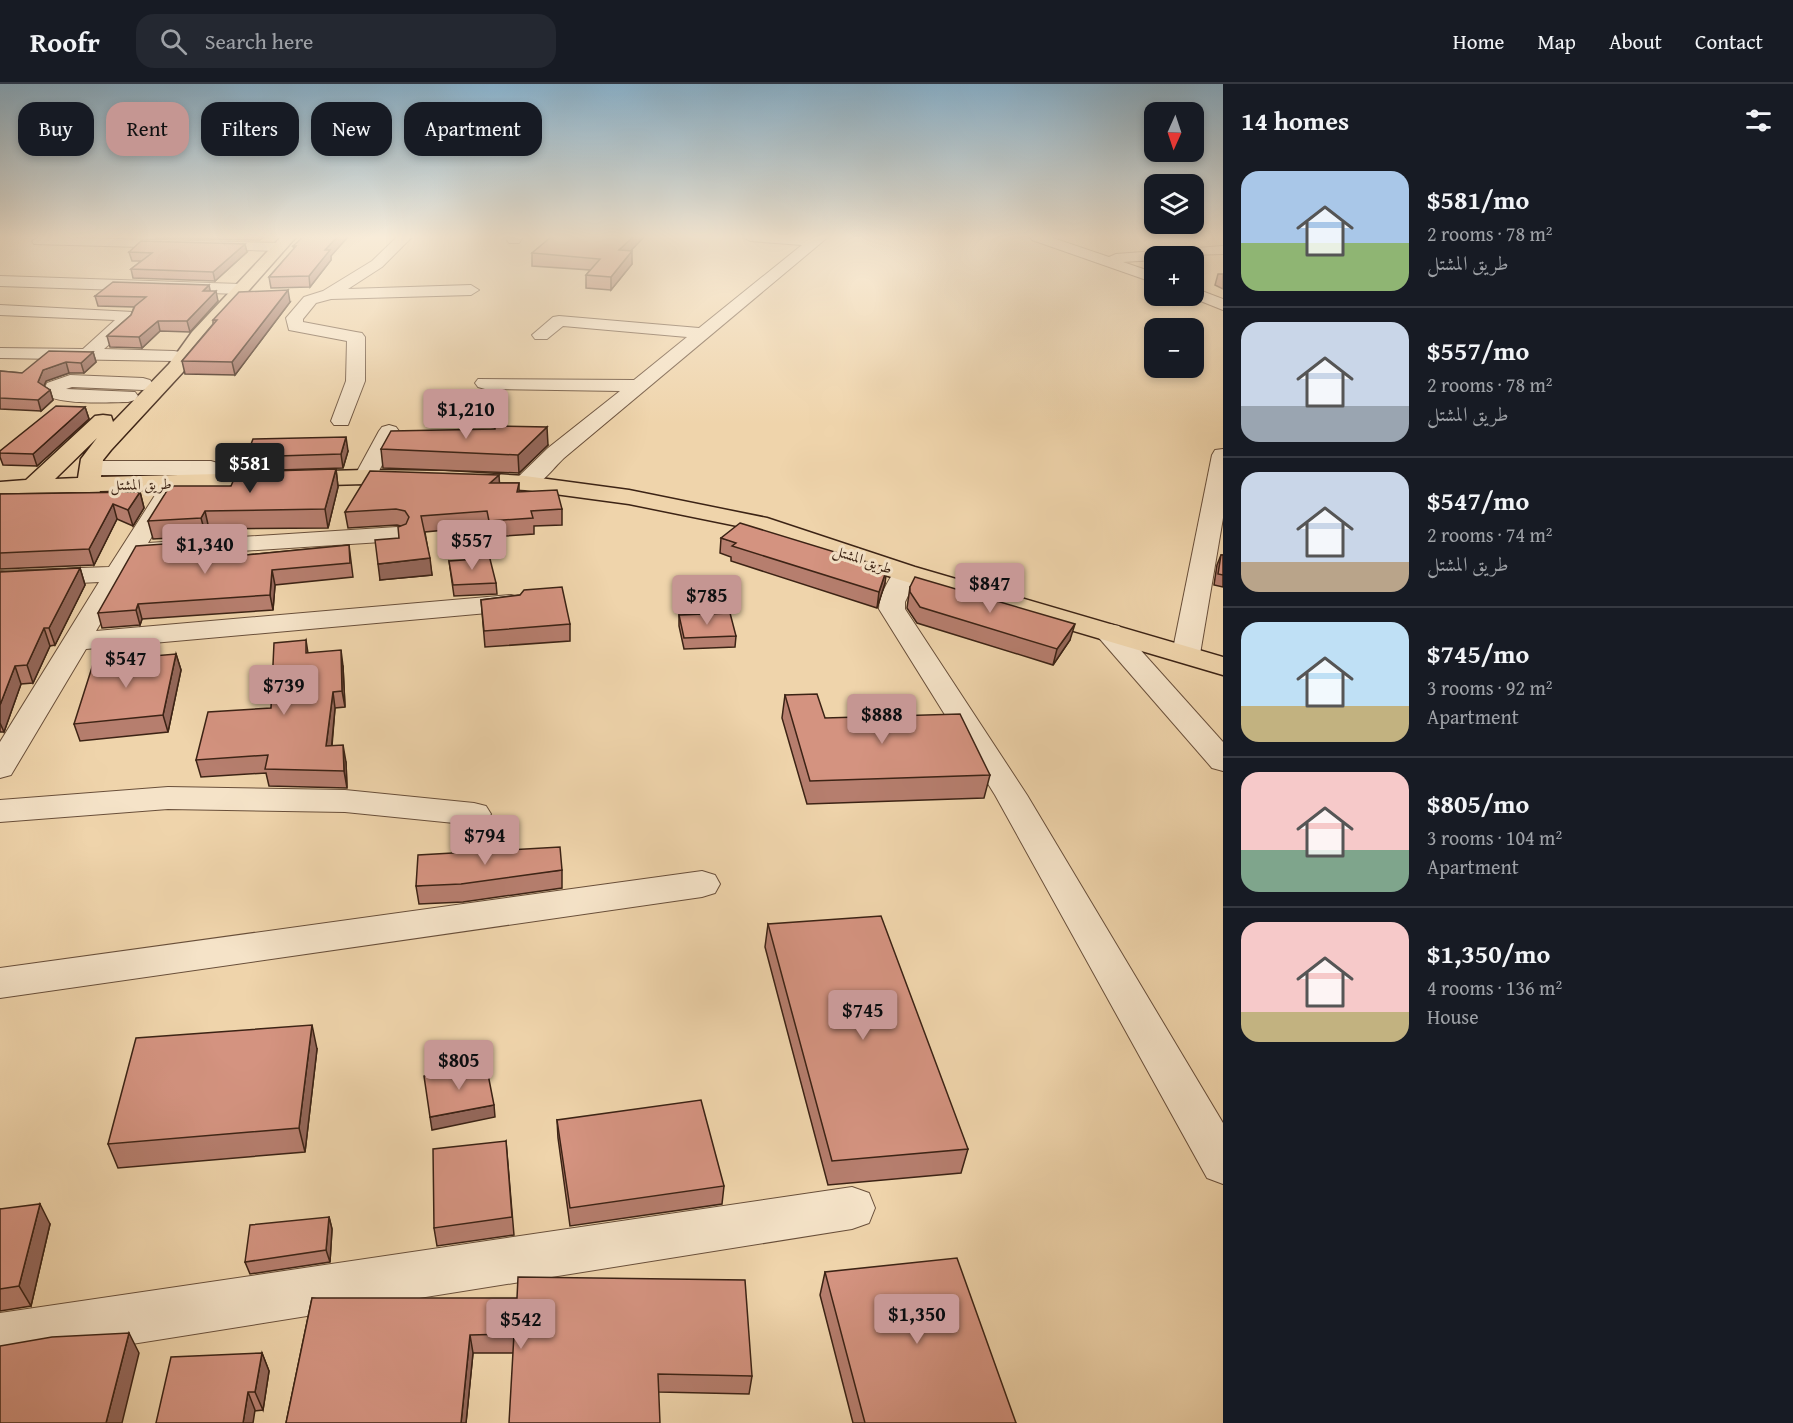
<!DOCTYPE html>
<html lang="en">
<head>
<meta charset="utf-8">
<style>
  body { margin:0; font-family:"Gentium Book Plus",Amiri,serif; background:#242831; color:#f1f3f6; height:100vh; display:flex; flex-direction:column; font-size:22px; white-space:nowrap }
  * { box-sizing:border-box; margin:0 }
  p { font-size:20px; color:#9ea1a6 }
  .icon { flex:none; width:33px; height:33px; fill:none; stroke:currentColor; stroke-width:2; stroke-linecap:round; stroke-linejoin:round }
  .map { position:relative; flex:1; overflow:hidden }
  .panel { display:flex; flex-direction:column; background:#171b24; width:570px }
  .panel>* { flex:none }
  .top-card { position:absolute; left:18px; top:18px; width:570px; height:54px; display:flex; gap:12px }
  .needle { width:39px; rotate:183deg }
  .buttons { position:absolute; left:1144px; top:18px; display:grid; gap:12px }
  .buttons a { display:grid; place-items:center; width:60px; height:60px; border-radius:12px; background:#171b24; box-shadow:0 3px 9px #0003; font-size:30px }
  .price { position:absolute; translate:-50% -51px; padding:0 14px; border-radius:6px; background:#c59692; color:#111; font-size:20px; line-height:39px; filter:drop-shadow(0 2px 3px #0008) }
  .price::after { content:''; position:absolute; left:50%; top:36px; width:18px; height:14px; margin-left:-9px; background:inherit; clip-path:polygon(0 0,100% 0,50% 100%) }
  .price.on { background:#222; color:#fff }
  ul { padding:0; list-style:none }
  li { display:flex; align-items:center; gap:18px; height:150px; padding:0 18px }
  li+li { border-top:2px solid #363941 }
  li span { display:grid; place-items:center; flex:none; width:168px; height:120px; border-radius:18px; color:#555 }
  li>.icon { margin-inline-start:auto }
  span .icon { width:72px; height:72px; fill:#fffc; stroke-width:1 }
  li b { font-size:26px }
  h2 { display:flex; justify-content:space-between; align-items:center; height:72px; padding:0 18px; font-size:26px }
  .chip { padding:0 21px; border-radius:18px; background:#171b24; box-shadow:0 3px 9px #0003; font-size:21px; line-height:54px }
  .chip.on { background:#c59692; color:#111 }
  header { display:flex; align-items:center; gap:36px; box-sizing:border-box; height:84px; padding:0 30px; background:#171b24; border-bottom:2px solid #363941 }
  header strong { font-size:28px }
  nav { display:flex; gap:33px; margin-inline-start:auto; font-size:21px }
  .search { width:420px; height:54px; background:#242831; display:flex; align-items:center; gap:15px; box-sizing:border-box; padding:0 21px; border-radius:18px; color:#9ea1a6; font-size:22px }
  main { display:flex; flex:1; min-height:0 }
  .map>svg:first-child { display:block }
</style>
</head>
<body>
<header>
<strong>Roofr</strong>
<div class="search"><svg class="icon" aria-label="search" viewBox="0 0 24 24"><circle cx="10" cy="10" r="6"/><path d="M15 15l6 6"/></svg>Search here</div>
<nav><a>Home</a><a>Map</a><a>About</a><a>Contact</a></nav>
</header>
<main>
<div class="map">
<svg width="1223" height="1339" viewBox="0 0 1223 1339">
  <rect width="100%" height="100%" fill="#efd4ab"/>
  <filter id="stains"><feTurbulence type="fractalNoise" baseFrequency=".00333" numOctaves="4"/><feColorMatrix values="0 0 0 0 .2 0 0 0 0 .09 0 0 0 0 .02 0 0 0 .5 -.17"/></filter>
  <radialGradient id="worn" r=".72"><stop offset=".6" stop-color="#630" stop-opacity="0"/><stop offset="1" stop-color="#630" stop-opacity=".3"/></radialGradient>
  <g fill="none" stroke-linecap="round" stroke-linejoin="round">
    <defs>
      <g id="minor">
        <polygon points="39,153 279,159 286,163 279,167 34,160 32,157"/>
        <polygon points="397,153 412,153 382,183 348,205 471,201 479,206 471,211 331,215 316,219 303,235 303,238 356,248 362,249 365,253 365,297 348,341 334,341 331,337 346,297 347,257 289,246 286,234 304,213 323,207 372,177"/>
        <polygon points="509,153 523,153 519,159 509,159 507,156"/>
        <path d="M743,153H828L564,374C551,386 537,409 517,404L514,399L517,394L548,364L620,307L485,305L478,303L475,299L478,295L634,296L687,253L563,242L547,255H535L532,251L553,233L559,232L699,244L802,161L750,157Z"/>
        <polygon points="1030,153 1050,153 1109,173 1116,170 1223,162 1223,170 1155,172 1155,176 1123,178 1155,189 1155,199 1032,156"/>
        <polygon points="0,192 240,200 248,205 240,210 0,202"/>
        <polygon points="1194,204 1223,215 1223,226 1188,212 1194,212"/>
        <polygon points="0,221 133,228 135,232 132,240 104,265 174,267 180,268 183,272 180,276 174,277 0,274 0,264 83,265 115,236 0,231"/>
        <path d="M70,291L143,294L150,296L153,300L150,304L143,306L72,303L66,305L135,308L138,312L135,316L128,318C110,318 53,322 43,308L47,299Z"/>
        <polygon points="389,341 396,343 399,347 376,393 373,398 365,400 357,398 354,393 379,347 382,343"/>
        <polygon points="1223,365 1223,434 1200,570 1196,576 1186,578 1176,576 1172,570 1212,371 1215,366"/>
        <polygon points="91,377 211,377 224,381 230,398 227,403 219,405 211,403 206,391 91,391 83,389 80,384 83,379"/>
        <polygon points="167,403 175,405 178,410 148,459 397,443 406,445 409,450 406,455 397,457 149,473 141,471 96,547 511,511 520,513 524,519 520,525 511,527 86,565 11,691 0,694 0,658 99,498 0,503 0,487 109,483 159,405"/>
        <path d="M906,481L915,484L919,489L905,518V525L1027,711L1223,1039V1100L1207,1094L995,711L879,525C879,511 889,495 897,484Z"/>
        <polygon points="1109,540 1119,542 1223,658 1223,687 1212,684 1099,554 1095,548 1099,542"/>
        <polygon points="168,703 345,706 474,719 486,722 491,730 486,738 474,741 345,728 168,725 0,738 0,716"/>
        <polygon points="702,787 715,791 720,800 715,809 702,813 0,914 0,884"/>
        <polygon points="852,1103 869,1109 875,1124 869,1139 852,1145 0,1281 0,1229"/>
      </g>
      <path id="major" d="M281,153H296L205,256L183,288L111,366L103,376L101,393L365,386L445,387L525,392L629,406L767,434L915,483L1223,573V591L897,495L752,445L629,420L525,406L445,401L365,400L100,407L95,419L87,421L79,419L75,414L76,408L39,410L27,415L17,411L0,412V398L26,396L95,332L103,331L111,332L113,338L169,280L192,248ZM97,354L81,375L78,394L55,395Z"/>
    </defs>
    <use href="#minor" stroke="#694f3a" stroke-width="2"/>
    <use href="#major" stroke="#3c2315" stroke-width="3"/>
    <use href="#minor" fill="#f5e3c8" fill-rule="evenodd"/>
    <use href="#major" fill="#efd4ab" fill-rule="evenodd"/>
  </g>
  <g fill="#b67e6e" stroke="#3c2315" stroke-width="1.5">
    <polygon points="155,153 264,153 260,156 155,154"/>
    <polygon points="293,162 331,172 331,176 310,203 271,204 269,193 294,165"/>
    <polygon points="630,167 632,180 611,206 586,204 586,191 590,186 532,182 532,169"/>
    <polygon points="129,168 247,168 215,197 133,194 131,185 141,177 132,177"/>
    <polygon points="1218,190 1223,190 1223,205 1215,201"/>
    <polygon points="210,207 218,217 190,248 160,247 142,264 110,263 107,252 131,231 134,223 98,222 95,212"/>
    <polygon points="290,218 235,291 185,290 182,277 213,240 213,236"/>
    <polygon points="93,268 96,278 84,289 69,289 46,297 44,302 50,306 53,316 41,327 0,325 0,287 22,289"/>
    <polygon points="85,323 89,335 37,382 3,381 0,373 0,367"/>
    <polygon points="495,345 548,361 519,389 383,384 381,365"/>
    <polygon points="348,367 343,384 248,387 246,373"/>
    <polygon points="336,385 338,403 328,444 209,445 206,452 153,455 148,437 231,402"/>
    <polygon points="500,399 519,399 519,408 562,425 562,441 534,442 534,450 490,453 488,442 425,448 432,491 380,496 399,454 401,442 397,441 348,444 345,428"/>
    <polygon points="140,408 144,424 133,442 117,435 94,481 0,485 0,410"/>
    <polygon points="721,454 885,499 877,524 731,477 731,473 720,469"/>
    <polygon points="192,458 195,473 194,476 349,461 353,493 275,501 273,526 142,535 140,541 102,544 98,529"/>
    <polygon points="1221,471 1223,471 1223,503 1214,501 1217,481"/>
    <polygon points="449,477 496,499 497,510 454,512"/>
    <polygon points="80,484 85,501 55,561 50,562 33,599 21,600 4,648 0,648 0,488"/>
    <polygon points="910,503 1070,556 1053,581 917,539 907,524"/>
    <polygon points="520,511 570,540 570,557 485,563 481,516"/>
    <polygon points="679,531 736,552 735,563 684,565 679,542"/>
    <polygon points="306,556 308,569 343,582 345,623 335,624 332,662 346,678 347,704 269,702 266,689 201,693 196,676 271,624"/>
    <polygon points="176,570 181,586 168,648 80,657 74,640"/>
    <polygon points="785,611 825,634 990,691 984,714 807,720 782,634"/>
    <polygon points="562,786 562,804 463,818 419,820 416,802"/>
    <polygon points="768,840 968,1065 961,1089 828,1101 765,863"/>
    <polygon points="317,965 305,1068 118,1084 108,1060"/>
    <polygon points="557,1036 724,1102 722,1120 570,1142 558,1054"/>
    <polygon points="506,1057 514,1151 437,1162 434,1144"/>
    <polygon points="0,1125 50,1140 31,1222 0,1227"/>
    <polygon points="329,1133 332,1145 330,1178 250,1190 245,1178"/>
    <polygon points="825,1188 1016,1339 853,1339 820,1211"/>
    <polygon points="312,1214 752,1292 749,1310 659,1308 513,1269 473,1269 466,1339 286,1339"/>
    <polygon points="262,1269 269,1287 263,1326 156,1339"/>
  </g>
  <g fill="#94675a" stroke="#3c2315" stroke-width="1.5">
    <polygon points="337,153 348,153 331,172 331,176 310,203 309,192 325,166"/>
    <polygon points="633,153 644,153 619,179 619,166"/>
    <polygon points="245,160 247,168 215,197 213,188"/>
    <polygon points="632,167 632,180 611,206 611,193"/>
    <polygon points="209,201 211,211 203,207"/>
    <polygon points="288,206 290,218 235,291 232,278"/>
    <polygon points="216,207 218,217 190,248 187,237"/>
    <polygon points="158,237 160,247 142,264 139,253"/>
    <polygon points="93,268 96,278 84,289 81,279"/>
    <polygon points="66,278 69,289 46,297 41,309 38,298 43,286"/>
    <polygon points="50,306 53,316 41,327 38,316"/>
    <polygon points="85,323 89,335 37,382 33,370"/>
    <polygon points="547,343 548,361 519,389 518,371"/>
    <polygon points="346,353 348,367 343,384 341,370"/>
    <polygon points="336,385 338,403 328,444 325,425"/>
    <polygon points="499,391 500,407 490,399"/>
    <polygon points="140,408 144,424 133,442 128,426"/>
    <polygon points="113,420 117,435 94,481 89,465"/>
    <polygon points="205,427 209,445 206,452 201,434"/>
    <polygon points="192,458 195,473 186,491 183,477"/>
    <polygon points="430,474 432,491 380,496 378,480"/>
    <polygon points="80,484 85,501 55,561 49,544"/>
    <polygon points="887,484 885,499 877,524 879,508"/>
    <polygon points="272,486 275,501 273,526 270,511"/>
    <polygon points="138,520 142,535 140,541 136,526"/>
    <polygon points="1075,540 1070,556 1053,581 1057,565"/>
    <polygon points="44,544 50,562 33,599 27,581"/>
    <polygon points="341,566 343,582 345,623 342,607"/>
    <polygon points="176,570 181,586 168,648 163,631"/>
    <polygon points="15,582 21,600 4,648 0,639 0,621"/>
    <polygon points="333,608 335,624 330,679 326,662"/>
    <polygon points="343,661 346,678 347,704 344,687"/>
    <polygon points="312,941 317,965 305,1068 299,1044"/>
    <polygon points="494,1021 495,1033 432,1046 430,1033"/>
    <polygon points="40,1120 50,1140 31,1222 19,1202"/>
    <polygon points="329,1133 332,1145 330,1178 326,1166"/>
    <polygon points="129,1249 139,1269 122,1339 106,1339"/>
    <polygon points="470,1251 473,1269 466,1339 461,1339"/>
    <polygon points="262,1269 269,1287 263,1326 255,1308"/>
    <polygon points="248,1308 255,1326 253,1339 243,1339"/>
  </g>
  <g fill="#d49380" stroke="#3c2315" stroke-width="1.5">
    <polygon points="303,153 337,153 325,166 330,166 309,192 269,193 296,162 293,162"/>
    <polygon points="551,153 633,153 619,166 632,167 611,193 586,191 600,175 532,169"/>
    <polygon points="141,157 245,160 213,188 131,185 152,169 129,168"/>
    <polygon points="113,198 209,201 203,207 216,207 187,237 158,237 139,253 107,252 131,231 135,222 146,213 95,212"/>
    <polygon points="288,206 232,278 182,277 217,236 213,236 239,208"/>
    <polygon points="49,267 93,268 81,279 66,278 43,286 38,298 50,306 38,316 0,314 0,287 22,289"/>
    <polygon points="56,322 85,323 33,370 0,369 0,367"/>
    <polygon points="495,342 547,343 518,371 381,365 391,347 495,345"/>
    <polygon points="346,353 341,370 246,373 253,355"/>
    <polygon points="336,385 325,425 205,427 201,434 148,437 168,405 174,402 231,402 237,388"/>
    <polygon points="370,387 499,391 490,399 519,399 517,408 557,406 562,425 531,427 533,434 489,437 487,427 421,432 430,474 378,480 375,456 399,454 398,443 406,440 409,433 405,427 396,425 345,428"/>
    <polygon points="140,408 128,426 113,420 89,465 0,469 0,410"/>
    <polygon points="740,439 887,484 879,508 732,462 736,459 721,454"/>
    <polygon points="192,458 183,477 349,461 350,479 272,486 270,511 138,520 136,526 98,529 136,462"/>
    <polygon points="489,471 496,499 453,501 449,477 477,475 477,473"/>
    <polygon points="1221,471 1223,471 1223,491 1218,490"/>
    <polygon points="80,484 49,544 44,544 27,581 15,582 0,621 0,488"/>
    <polygon points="915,493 1075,540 1057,565 920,523 910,508 910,503"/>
    <polygon points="562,503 570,540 484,547 481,516 520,511 524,506"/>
    <polygon points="730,529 736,552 684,554 679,531"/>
    <polygon points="306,556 306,569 341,566 342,607 333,608 326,662 343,661 344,687 265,685 268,671 196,676 208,628 271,624 274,559"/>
    <polygon points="176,570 163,631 74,640 94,577"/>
    <polygon points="817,610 825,634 960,630 990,691 810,697 785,611"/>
    <polygon points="560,763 562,786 461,800 416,802 418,771"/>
    <polygon points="881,832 968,1065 832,1077 768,840"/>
    <polygon points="312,941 299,1044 108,1060 136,954"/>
    <polygon points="486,980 494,1021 430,1033 424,992"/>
    <polygon points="701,1016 724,1102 570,1124 557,1036"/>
    <polygon points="506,1057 512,1133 434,1144 433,1065"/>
    <polygon points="40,1120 19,1202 0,1205 0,1125"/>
    <polygon points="329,1133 326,1166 245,1178 250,1141"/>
    <polygon points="957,1174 1016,1339 865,1339 825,1188"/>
    <polygon points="518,1193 745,1196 752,1292 658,1290 660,1339 509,1339 514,1250 470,1251 461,1339 286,1339 312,1214 517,1214"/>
    <polygon points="129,1249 106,1339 0,1339 0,1262 52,1253"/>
    <polygon points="262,1269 255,1308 248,1308 243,1339 156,1339 171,1273"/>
  </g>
  <linearGradient id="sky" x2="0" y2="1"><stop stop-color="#89b5d2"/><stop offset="0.45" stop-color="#f8ecd9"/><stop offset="1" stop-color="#f8ecd9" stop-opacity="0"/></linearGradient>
  <rect width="1223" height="340" fill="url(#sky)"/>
  <g text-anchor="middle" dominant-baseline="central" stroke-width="6" stroke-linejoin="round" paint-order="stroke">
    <g font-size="15" fill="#3c2315" stroke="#f5e3c8">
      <text transform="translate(141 400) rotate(-1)">طريق المشتل</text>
      <text transform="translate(863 475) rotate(19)">طريق المشتل</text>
    </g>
  </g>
  <rect width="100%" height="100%" filter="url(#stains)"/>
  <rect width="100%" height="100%" fill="url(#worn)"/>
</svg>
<div class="buttons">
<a><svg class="needle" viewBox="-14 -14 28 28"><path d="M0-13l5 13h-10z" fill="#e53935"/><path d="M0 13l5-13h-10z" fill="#9ea1a6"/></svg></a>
<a><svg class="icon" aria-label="layers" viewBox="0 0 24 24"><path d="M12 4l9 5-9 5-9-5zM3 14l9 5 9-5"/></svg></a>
<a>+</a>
<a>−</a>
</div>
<b class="price" style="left:466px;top:356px">$1,210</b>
<b class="price on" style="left:250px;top:410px">$581</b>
<b class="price" style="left:472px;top:487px">$557</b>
<b class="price" style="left:205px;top:491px">$1,340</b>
<b class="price" style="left:990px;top:530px">$847</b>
<b class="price" style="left:707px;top:542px">$785</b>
<b class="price" style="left:126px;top:605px">$547</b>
<b class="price" style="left:284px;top:632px">$739</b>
<b class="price" style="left:882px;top:661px">$888</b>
<b class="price" style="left:485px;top:782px">$794</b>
<b class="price" style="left:863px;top:957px">$745</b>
<b class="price" style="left:459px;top:1007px">$805</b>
<b class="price" style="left:917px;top:1261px">$1,350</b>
<b class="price" style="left:521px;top:1266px">$542</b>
<div class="top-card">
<a class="chip">Buy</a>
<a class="chip on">Rent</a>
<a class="chip">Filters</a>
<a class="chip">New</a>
<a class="chip">Apartment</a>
</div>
</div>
<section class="panel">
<h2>14 homes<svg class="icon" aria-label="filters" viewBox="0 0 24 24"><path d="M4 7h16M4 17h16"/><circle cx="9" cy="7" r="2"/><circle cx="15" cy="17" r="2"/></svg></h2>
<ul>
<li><span style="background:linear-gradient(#a9c7e8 60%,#8fb573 0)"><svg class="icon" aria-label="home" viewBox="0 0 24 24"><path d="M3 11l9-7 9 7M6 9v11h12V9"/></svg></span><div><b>$581/mo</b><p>2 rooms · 78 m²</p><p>طريق المشتل</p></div></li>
<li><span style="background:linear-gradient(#c9d6e8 70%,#9aa5b1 0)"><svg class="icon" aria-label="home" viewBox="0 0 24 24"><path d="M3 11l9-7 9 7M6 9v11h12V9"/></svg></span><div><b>$557/mo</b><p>2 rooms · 78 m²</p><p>طريق المشتل</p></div></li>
<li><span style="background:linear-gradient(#c9d6e8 75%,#b9a48a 0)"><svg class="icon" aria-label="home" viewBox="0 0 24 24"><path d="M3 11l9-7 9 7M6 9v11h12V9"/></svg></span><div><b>$547/mo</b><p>2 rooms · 74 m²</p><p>طريق المشتل</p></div></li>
<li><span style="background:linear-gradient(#bfe0f5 70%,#c2b280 0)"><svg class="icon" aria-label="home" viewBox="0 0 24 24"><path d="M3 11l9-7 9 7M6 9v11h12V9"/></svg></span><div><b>$745/mo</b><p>3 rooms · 92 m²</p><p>Apartment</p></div></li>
<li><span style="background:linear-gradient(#f6c9c9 65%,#7fa58c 0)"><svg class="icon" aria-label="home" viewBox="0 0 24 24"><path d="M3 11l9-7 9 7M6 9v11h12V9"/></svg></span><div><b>$805/mo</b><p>3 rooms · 104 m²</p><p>Apartment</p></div></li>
<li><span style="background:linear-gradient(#f6c9c9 75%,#c2b280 0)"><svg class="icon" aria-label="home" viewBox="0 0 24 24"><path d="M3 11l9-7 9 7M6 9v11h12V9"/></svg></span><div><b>$1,350/mo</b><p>4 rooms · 136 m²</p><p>House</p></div></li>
</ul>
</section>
</main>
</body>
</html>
